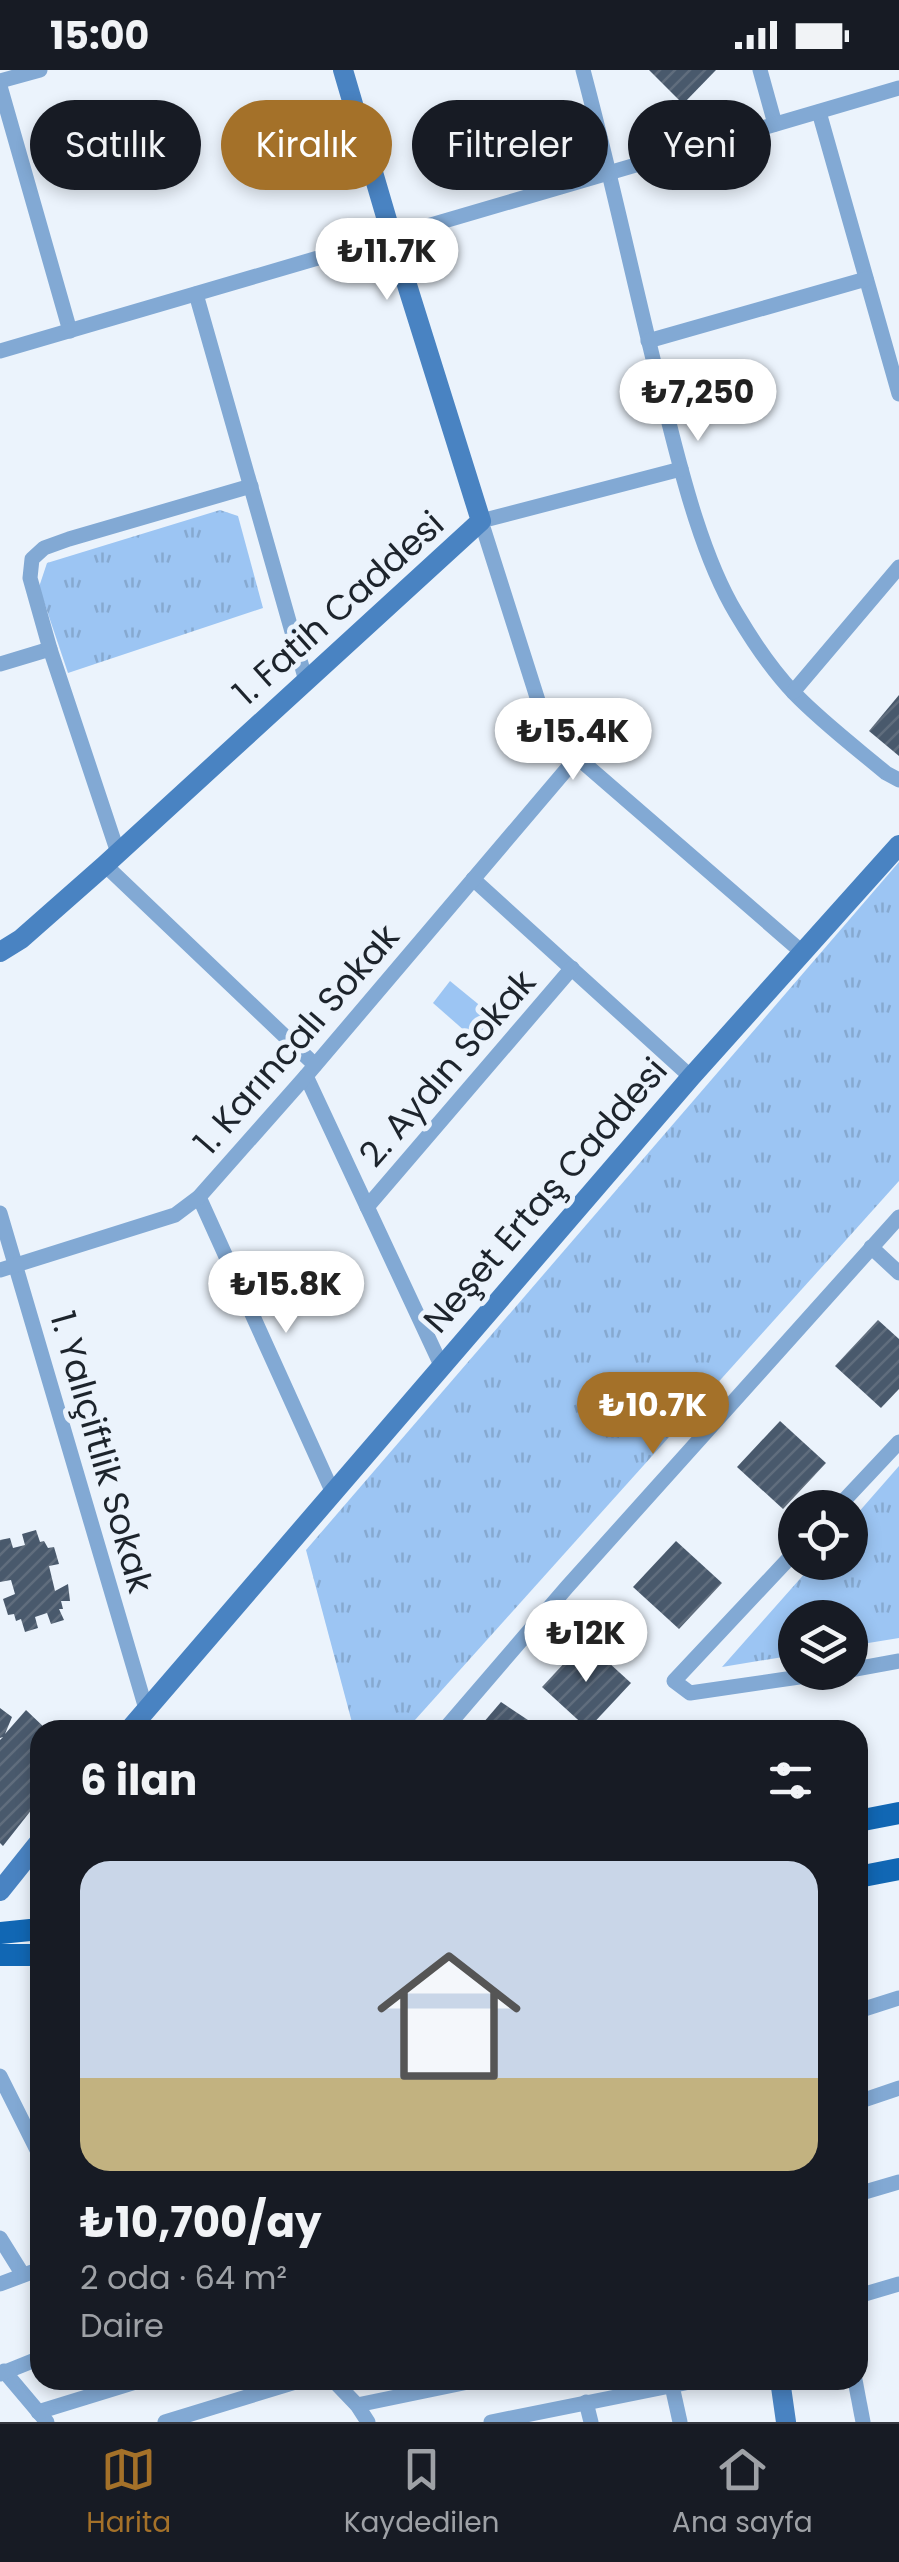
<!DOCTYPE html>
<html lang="tr">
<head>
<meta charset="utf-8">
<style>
  body { margin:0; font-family:Poppins,sans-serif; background:#20242c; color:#f1f3f6; height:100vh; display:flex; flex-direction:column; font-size:38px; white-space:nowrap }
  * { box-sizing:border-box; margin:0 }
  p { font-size:32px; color:#9ea1a6 }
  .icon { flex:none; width:55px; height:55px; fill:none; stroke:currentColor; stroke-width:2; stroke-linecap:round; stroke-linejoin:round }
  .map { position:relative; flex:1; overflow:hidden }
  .panel { position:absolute; left:30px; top:1650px; width:838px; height:670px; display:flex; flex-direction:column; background:#171b24; border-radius:30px; box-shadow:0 5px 15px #0003 }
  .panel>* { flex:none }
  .hud { position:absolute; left:30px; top:30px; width:840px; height:90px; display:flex; gap:20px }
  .controls { position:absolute; left:778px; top:1420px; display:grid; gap:20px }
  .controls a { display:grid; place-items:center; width:90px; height:90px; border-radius:50%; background:#171b24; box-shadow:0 5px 15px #0003; font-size:50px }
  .price { position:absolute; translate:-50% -85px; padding:0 22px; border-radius:35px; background:#fff; color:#222; font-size:32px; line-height:65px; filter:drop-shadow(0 2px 5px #0008) }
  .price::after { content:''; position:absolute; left:50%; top:60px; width:30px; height:22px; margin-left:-15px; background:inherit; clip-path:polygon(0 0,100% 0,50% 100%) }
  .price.on { background:#a47129; color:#fff }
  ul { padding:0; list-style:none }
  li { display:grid; align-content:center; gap:20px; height:530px; padding:0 50px }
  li+li { border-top:2px solid #363941 }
  li span { display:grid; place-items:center; height:310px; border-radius:30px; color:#555 }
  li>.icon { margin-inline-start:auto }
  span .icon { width:180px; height:180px; fill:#fffc; stroke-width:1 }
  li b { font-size:42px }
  h2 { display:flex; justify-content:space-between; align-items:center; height:120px; padding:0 50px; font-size:42px }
  .tag { padding:0 35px; border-radius:45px; background:#171b24; box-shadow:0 5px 15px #0003; font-size:35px; line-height:90px }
  .tag.on { background:#a47129; color:#fff }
  .status { display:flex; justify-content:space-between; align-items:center; height:70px; padding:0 50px; background:#171b24; direction:ltr }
  .status svg { height:28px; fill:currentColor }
  .menu { display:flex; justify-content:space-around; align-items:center; height:140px; border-top:2px solid #363941; background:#171b24; font-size:28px; color:#9ea1a6 }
  .menu a { display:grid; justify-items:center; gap:5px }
  .menu .on { color:#a47129 }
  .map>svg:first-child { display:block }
</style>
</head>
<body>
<div class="status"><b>15:00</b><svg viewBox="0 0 49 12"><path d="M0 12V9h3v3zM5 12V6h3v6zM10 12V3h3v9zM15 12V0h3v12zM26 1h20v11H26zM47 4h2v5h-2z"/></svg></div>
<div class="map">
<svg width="899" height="2352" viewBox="0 0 899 2352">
  <defs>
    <pattern id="park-tufts" width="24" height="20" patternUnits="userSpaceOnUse" patternTransform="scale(2.5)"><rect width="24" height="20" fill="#9cc5f3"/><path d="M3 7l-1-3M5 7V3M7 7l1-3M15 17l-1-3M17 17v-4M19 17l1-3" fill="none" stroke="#86a9d0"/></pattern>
    <pattern id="building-hatch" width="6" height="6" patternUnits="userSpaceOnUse" patternTransform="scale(2.5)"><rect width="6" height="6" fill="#49596c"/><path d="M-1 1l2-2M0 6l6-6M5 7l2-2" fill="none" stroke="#606d7d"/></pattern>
  </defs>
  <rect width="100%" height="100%" fill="#ebf3fc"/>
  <g fill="url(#park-tufts)">
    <polygon points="220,440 238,446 263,538 68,603 39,517 47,493"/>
    <polygon points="899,792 899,1111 406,1660 354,1660 306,1480"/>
    <polygon points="899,1396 899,1568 850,1576 850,1548 795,1548 795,1585 722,1597 814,1493 850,1492 850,1452"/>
  </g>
  <polygon fill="#9cc5f3" points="450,911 494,947 474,969 433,933"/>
  <g fill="url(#building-hatch)">
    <polygon points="649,0 716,0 683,34"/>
    <polygon points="899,625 899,686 869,661"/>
    <polygon points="878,1250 899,1269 899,1319 881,1338 835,1296"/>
    <polygon points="780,1351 826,1393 783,1439 737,1397"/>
    <polygon points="36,1460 40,1472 44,1471 48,1478 54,1477 59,1494 49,1496 55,1521 68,1514 70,1531 61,1531 63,1539 59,1539 64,1550 51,1554 47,1543 35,1547 38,1558 25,1562 21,1549 16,1551 14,1544 8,1545 3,1529 15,1524 11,1510 0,1512 0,1470 10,1468 13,1478 25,1475 22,1464"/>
    <polygon points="676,1471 722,1513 679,1559 633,1517"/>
    <polygon points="585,1571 631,1613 588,1659 542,1617"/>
    <polygon points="501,1632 543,1660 477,1660"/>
    <polygon points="0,1638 12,1647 5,1664 26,1640 47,1660 40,1660 40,1729 3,1776 0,1773 0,1670 3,1667 0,1668"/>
  </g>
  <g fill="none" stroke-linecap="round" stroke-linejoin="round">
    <g stroke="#82a9d4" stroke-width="15">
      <path d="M583,0C614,116 638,233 668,349C683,409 704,490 736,543C752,570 772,600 794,623C822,652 855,677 886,703L899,710"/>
      <polyline points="760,0 775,54"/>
      <polyline points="0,11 40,0"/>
      <polyline points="0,16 70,261"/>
      <polyline points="819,42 899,324"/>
      <polyline points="196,224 306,611"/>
      <polyline points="648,271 866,209"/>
      <polyline points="0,281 899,18"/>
      <polyline points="681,399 481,451 548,662 803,883"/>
      <polyline points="0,594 50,579"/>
      <polyline points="793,622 899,497"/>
      <polyline points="118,783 50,579 30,508 32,489 44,478 69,469 251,416"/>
      <polyline points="105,795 315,995"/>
      <polyline points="473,809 691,1007"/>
      <polyline points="306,1006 441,1295"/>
      <polyline points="199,1127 333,1423"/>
      <polyline points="367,1137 572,898"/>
      <polyline points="0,1143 146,1639"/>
      <polyline points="871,1177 899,1203"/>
      <polyline points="0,1200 175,1145 199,1127 306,1006 577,687"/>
      <polyline points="837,1438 899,1372"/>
      <polyline points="795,1482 674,1611 690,1623 834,1602"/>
      <polyline points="850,1600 899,1591"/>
      <polyline points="444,1660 567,1517 899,1147"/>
      <polyline points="858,1941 899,1928"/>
      <polyline points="0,2006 40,2086"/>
      <polyline points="858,2032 899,2018"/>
      <polyline points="858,2124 899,2112"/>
      <polyline points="0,2168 23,2205"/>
      <polyline points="0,2214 40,2199"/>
      <polyline points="858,2226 899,2214"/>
      <polyline points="4,2301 47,2352"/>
      <polyline points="0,2304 40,2288"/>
      <polyline points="333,2310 357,2335 368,2352"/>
      <polyline points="855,2310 863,2352"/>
      <polyline points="672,2316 680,2352"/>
      <polyline points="586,2332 591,2352"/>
      <polyline points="357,2335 478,2310"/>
      <polyline points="38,2342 142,2310"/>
      <polyline points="165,2352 302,2310"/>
      <polyline points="491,2352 700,2310"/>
    </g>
    <g stroke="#4983c2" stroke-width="20">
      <polyline points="0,882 21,869 105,795 481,451 392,167 343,0"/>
      <polyline points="129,1660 691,1007 899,775"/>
      <polyline points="0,1821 40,1771"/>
      <polyline points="780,2310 786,2352"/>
    </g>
    <g stroke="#1167b4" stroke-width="22">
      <polyline points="858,1751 899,1743"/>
      <polyline points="858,1807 899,1799"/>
      <polyline points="0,1863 40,1859"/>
      <polyline points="0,1885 40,1885"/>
    </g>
  </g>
  <g text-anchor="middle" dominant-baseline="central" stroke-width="10" stroke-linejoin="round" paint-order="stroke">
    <g font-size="35" fill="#1d242c" stroke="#ebf3fc">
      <text transform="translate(338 538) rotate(-42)">1. Fatih Caddesi</text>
      <text transform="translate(296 969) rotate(-49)">1. Karıncalı Sokak</text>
      <text transform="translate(447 998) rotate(-49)">2. Aydın Sokak</text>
      <text transform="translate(545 1125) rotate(-49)">Neşet Ertaş Caddesi</text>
      <text transform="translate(102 1382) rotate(74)">1. Yalıçiftlik Sokak</text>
    </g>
  </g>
</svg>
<div class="controls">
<a><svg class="icon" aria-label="locate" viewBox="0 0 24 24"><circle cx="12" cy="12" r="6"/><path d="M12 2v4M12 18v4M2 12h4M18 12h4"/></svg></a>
<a><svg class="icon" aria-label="layers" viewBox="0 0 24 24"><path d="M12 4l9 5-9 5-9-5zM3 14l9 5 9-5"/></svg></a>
</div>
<b class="price" style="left:387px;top:233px">₺11.7K</b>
<b class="price" style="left:698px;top:374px">₺7,250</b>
<b class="price" style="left:573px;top:713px">₺15.4K</b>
<b class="price" style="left:286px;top:1266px">₺15.8K</b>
<b class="price on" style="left:653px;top:1387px">₺10.7K</b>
<b class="price" style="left:586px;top:1615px">₺12K</b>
<div class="hud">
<a class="tag">Satılık</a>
<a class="tag on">Kiralık</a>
<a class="tag">Filtreler</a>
<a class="tag">Yeni</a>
</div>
<section class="panel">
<h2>6 ilan<svg class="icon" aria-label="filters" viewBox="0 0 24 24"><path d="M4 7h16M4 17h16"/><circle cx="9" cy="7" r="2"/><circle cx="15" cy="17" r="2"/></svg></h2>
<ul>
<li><span style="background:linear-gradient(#c9d6e8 70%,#c2b280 0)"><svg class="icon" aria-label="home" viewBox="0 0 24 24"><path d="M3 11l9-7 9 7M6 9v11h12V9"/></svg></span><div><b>₺10,700/ay</b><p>2 oda · 64 m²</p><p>Daire</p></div></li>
</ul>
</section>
</div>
<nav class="menu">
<a class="on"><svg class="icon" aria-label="map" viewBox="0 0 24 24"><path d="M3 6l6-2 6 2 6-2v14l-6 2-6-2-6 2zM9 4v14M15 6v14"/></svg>Harita</a>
<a><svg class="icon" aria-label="saved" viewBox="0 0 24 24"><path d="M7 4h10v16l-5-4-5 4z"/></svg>Kaydedilen</a>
<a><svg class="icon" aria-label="home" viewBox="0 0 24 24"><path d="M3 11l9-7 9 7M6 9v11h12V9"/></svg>Ana sayfa</a>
</nav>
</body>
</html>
